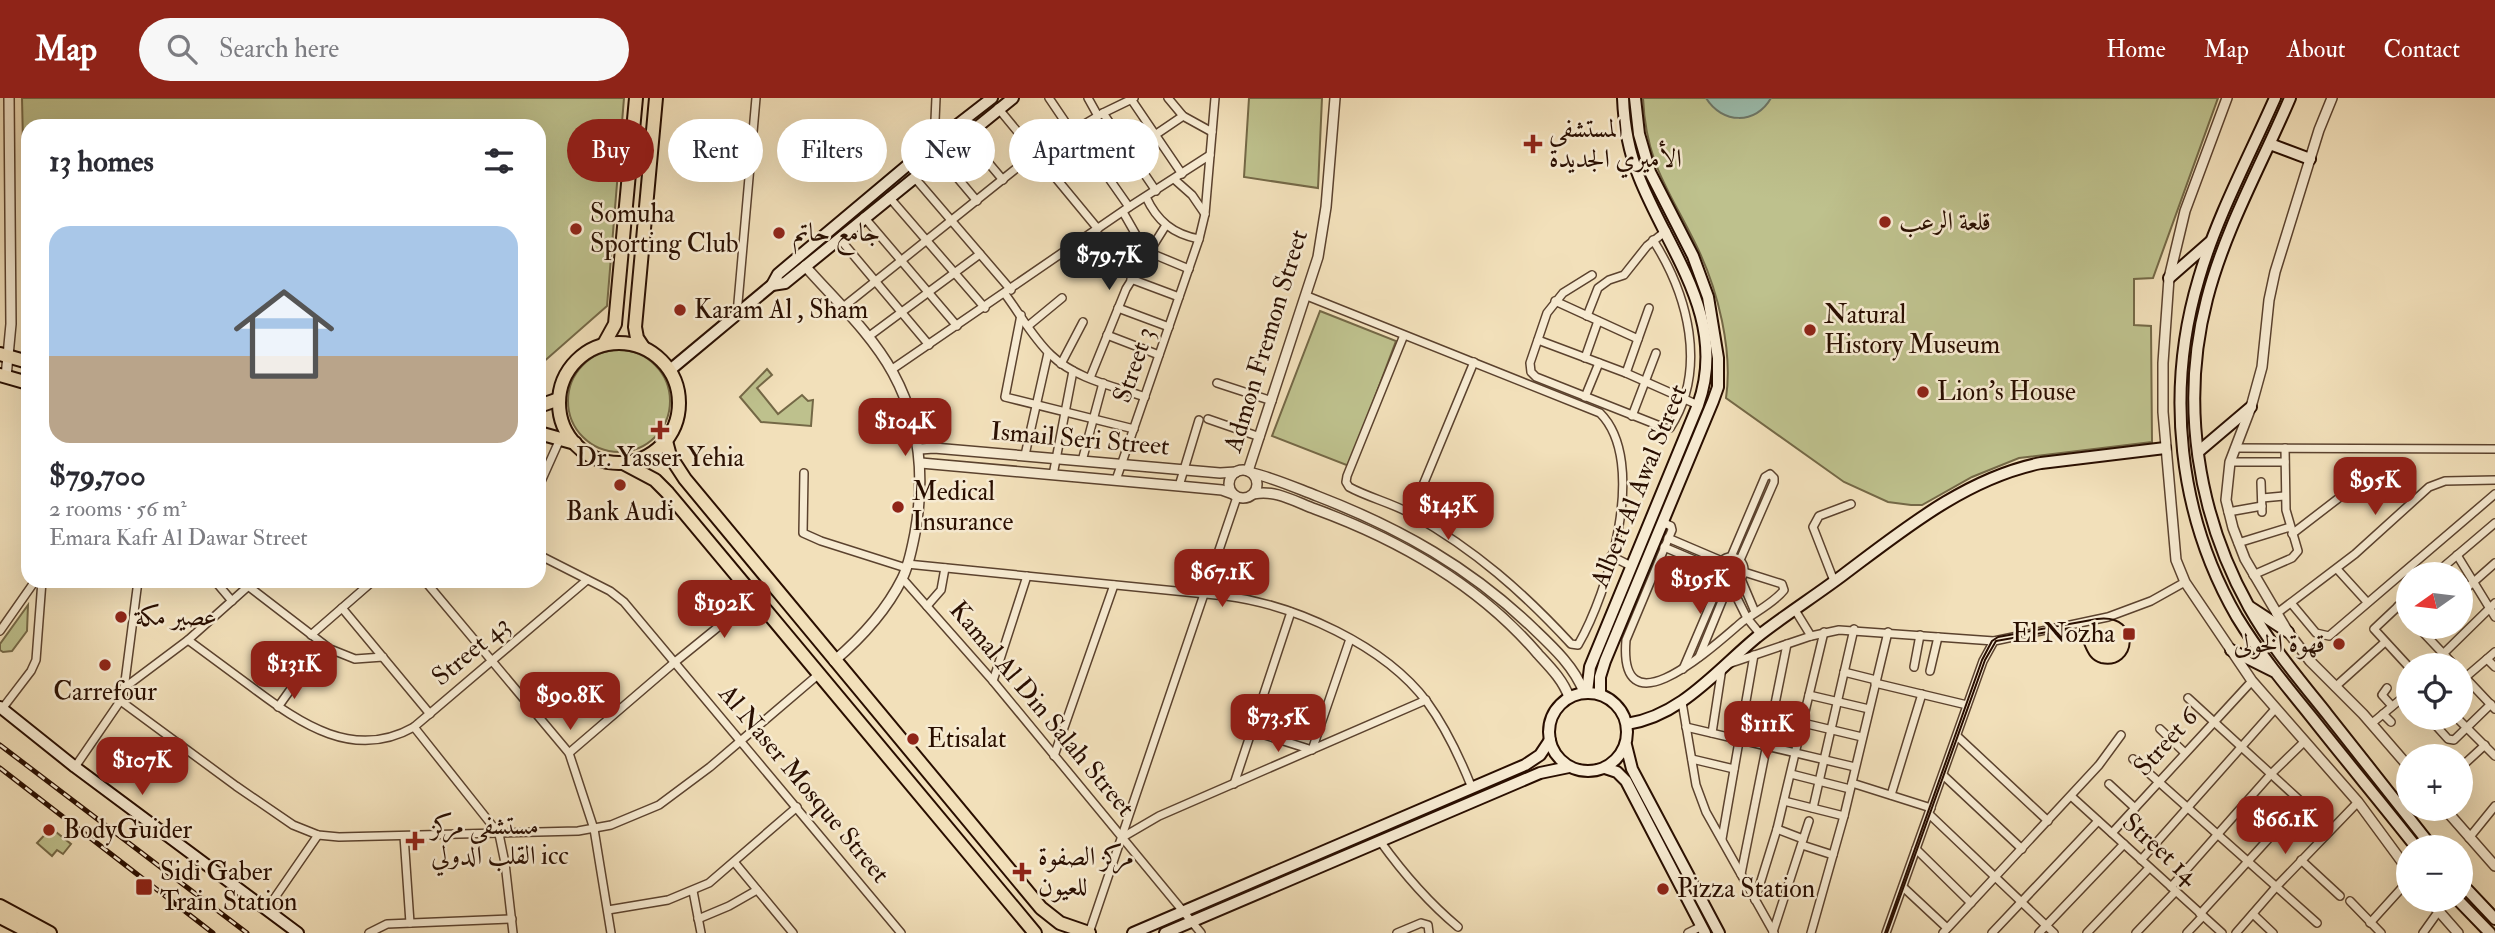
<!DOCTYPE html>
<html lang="en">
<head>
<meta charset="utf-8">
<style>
  body { margin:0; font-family:"IM FELL Double Pica",Amiri,serif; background:#f7f7f7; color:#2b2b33; height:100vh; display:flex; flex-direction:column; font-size:26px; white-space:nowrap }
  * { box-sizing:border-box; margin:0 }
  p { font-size:23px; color:#7c7c81 }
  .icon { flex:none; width:38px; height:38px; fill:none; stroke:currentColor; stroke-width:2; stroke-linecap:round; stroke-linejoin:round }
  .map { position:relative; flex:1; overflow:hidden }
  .panel { position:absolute; left:21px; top:21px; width:525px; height:469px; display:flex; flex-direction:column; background:#fff; border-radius:21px; box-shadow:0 7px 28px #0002 }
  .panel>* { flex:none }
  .banner { position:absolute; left:567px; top:21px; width:665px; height:63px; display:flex; gap:14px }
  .needle { width:46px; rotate:256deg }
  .controls { position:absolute; left:2396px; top:464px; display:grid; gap:14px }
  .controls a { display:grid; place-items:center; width:77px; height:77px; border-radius:50%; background:#fff; box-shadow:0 7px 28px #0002; font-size:35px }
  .price { position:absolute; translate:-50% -60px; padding:0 16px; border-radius:14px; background:#8f2418; color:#fff; font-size:23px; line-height:46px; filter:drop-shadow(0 2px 4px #0008) }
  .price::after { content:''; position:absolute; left:50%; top:42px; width:21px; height:16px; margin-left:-10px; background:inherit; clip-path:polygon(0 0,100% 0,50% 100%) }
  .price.active { background:#222; color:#fff }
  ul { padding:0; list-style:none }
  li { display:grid; align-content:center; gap:14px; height:371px; padding:0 28px }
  li span { display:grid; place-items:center; height:217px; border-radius:21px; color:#555 }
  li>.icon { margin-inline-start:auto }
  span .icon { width:126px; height:126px; fill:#fffc; stroke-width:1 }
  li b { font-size:30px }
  h2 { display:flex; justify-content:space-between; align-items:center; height:84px; padding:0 28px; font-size:30px }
  .pill { padding:0 24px; border-radius:32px; background:#fff; box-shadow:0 7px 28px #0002; font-size:24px; line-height:63px }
  .pill.active { background:#8f2418; color:#fff }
  header { display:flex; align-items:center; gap:42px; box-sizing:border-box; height:98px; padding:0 35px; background:#8f2418; color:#fff }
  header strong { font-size:33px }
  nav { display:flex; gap:38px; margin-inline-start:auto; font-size:24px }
  .search { width:490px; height:63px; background:#f7f7f7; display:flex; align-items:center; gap:18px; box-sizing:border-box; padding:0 24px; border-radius:38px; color:#7c7c81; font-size:26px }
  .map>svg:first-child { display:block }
</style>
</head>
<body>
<header>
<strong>Map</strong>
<div class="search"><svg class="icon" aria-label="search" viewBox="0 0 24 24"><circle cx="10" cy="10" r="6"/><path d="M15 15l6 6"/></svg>Search here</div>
<nav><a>Home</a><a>Map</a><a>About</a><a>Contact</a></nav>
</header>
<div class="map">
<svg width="2495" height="835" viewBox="0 0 2495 835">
  <rect width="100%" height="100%" fill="#f2e0ba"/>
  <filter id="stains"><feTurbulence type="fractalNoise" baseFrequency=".00286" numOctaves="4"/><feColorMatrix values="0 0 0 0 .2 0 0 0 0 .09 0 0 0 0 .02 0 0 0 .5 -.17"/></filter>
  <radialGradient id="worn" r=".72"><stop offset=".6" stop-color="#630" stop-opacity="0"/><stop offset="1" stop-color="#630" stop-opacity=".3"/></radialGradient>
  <g fill="#bec18d" stroke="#746846" stroke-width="2">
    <polygon points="22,0 624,0 607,208 541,266 539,271 539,28 28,28 27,226"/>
    <polygon points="1249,0 1322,0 1318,90 1244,79"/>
    <path d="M1643,0H2218L2153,180L2134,181V227L2151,228L2152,344L2019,360L1972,379L1922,407H1911L1888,404L1844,384L1726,300C1733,253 1718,192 1697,149C1670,93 1646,67 1643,0Z"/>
    <polygon points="1320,213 1396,243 1349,368 1272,338"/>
    <circle cx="619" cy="303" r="51"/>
    <polygon points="767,271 772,277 757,290 778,316 802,297 808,303 813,302 811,328 761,324 740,299"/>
    <polygon points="28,507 27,533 12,553 3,554 0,552 0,546"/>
    <polygon points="51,730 71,746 63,756 57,752 52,758 37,745"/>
  </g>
  <path fill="#9bbdae" stroke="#6d7768" stroke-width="2" d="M1706,0H1771C1756,27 1722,26 1706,0Z"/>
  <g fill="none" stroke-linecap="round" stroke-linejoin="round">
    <defs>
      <g id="minor">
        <polyline points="1049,0 1072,34"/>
        <polyline points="1088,0 1098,18"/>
        <polyline points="1168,0 1183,18 1212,34"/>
        <polyline points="1131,1 1182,76"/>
        <polyline points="998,10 1098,131"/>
        <polyline points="1103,15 1156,93"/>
        <polyline points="1075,32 1129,109"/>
        <polyline points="965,37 1003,82"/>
        <polyline points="1155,37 1183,18"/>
        <polyline points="934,45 936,0"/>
        <polyline points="939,58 977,103"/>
        <polyline points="914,79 1011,192"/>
        <polyline points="1174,81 1192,97 1205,116"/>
        <polyline points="889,99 985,210"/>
        <path d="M1146,99C1157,123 1173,136 1199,141"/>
        <polyline points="1123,114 1147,156"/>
        <polyline points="864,119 957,228"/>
        <polyline points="839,140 929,247"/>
        <polyline points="1148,154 1189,171"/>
        <path d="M1592,177L1563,195L1547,215L1530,265L1531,274L1536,279L1665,330H1670C1708,271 1688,197 1653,142"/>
        <polyline points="1131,181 1179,199"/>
        <path d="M1005,196C1020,216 1033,240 1051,257C1076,281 1113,288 1145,299"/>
        <path d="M1307,198L1600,315C1649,364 1608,495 1578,547L1571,546C1523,494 1475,452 1413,417C1393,405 1369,400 1349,389L1346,384L1347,378L1404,237"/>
        <polyline points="1555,203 1638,241"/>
        <polyline points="842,210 1033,57 1103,15 1134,0"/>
        <polyline points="1118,210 1169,229"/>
        <polyline points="737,216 756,0"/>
        <polyline points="1021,217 1005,299 1134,331"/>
        <polyline points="1587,218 1598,190 1609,182 1624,177 1647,148 1666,133"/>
        <polyline points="1028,228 1062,200"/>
        <polyline points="1107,237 1159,257"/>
        <polyline points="868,239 980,156"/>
        <polyline points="1538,242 1626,275 1698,307"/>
        <polyline points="1585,260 1598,223"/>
        <polyline points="1061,266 1083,224"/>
        <polyline points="891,272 1129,109 1210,57"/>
        <polyline points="1626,275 1649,210"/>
        <polyline points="1090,280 1126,191 1166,127"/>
        <polyline points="1217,285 1272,303"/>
        <polyline points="1585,299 1599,265"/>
        <polyline points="1632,318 1656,255"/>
        <polyline points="1208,321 1260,339"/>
        <polyline points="2235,350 2495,351"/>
        <polyline points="1025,357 1048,255"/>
        <polyline points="1082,363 1103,285"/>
        <polyline points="2230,364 2285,364"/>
        <polyline points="804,375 803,435 821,443 906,470"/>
        <polyline points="1053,377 1073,273"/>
        <polyline points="1116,382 1199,141 1205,116 1215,0"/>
        <polyline points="2261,384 2262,414"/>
        <polyline points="539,388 560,341"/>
        <polyline points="1179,388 1199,322"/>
        <polyline points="2262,400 2284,398"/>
        <polyline points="2228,414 2262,408"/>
        <polyline points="1411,416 1474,264"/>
        <path d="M1662,424L1671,428L1672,432L1626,542C1618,638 1716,546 1742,524C1755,514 1774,505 1784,492L1782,486L1744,474"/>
        <polyline points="2292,436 2357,386"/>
        <polyline points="1668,440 1722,463"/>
        <polyline points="2238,445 2290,429"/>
        <polyline points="1664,449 1718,472"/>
        <polyline points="539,457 610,493 624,504 901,835"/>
        <polyline points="2457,457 2495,519"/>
        <polyline points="1611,458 1631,468"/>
        <circle cx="1731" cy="472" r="13"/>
        <polyline points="1731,459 1765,379 1770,376 1774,380 1774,384 1740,462"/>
        <path d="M907,466L1226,498C1295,507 1384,547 1427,604C1446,630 1460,660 1472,690"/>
        <polyline points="2337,471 2367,504"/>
        <polyline points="2435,476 2495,425"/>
        <polyline points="2253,477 2292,460 2298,453 2286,412 2285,350"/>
        <polyline points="902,480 993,583 1201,835"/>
        <polyline points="1741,481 1755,514"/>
        <polyline points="215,483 232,503"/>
        <polyline points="425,483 569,655 594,731 611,835"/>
        <polyline points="1834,483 1813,429 1819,418 1851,406"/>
        <polyline points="1730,486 1747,520 1761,537"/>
        <polyline points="248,488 330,551 355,561 383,559"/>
        <polyline points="2460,496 2495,465"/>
        <polyline points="2408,499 2374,531 2408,568"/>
        <polyline points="2291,505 2316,535 2329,538 2495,396"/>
        <polyline points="927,508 941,492 945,470"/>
        <polyline points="2398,508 2408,519"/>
        <polyline points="342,510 430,616"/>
        <polyline points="1795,512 1811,538"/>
        <polyline points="2276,516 2355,456 2429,389 2445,383 2495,382"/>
        <polyline points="2417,528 2454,567"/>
        <polyline points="0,533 35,483"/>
        <polyline points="311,537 373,483"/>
        <path d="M188,542C210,558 231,574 253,590C301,626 354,663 414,629L587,482"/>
        <polyline points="2443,556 2495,505"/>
        <polyline points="1699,559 1729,486"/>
        <polyline points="2487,561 2495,569"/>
        <polyline points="1731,565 1811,538 1839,532 1994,543"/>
        <polyline points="1914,569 1920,537"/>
        <polyline points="1683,571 1721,482"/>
        <polyline points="1930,573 1938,539"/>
        <polyline points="1844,574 1876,582"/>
        <polyline points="2460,574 2495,611"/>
        <polyline points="993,583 1027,478"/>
        <polyline points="2460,584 2495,554"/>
        <polyline points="1875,585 1967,607"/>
        <polyline points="2335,589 2385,544"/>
        <polyline points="124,590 188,542 254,483"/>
        <polyline points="2387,590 2382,597 2392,608"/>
        <polyline points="1809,597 1869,611"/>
        <polyline points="2188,600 2331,731"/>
        <polyline points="122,604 236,688 293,727 318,737 339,739 578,733 611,727 659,707 710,669 819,576"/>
        <polyline points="1682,604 1696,687 1706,714 1774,835"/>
        <polyline points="278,609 323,546"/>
        <polyline points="2,611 31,573 36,562 42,483"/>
        <polyline points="2383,616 2391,624"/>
        <polyline points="2429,620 2448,641 2454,642 2491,606"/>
        <polyline points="2457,620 2495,658"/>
        <polyline points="1803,625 1862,639"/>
        <polyline points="2371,626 2401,601 2408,599"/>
        <polyline points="414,629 499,736 505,765 513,835"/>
        <polyline points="1686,629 1855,669"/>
        <polyline points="2160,631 2185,655"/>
        <polyline points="1252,633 1312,652 1350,541"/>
        <polyline points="1712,635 1722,570"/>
        <polyline points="1957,638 2048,723"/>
        <polyline points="569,655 675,564 755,499"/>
        <polyline points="1054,658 1114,487"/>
        <polyline points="1692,661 1734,671"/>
        <polyline points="2133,661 2317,825"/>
        <polyline points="75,669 123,599 138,483"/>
        <polyline points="2460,670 2485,647"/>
        <polyline points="1791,676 1850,691"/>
        <polyline points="1943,677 2022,751"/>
        <polyline points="1852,685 1931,710"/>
        <polyline points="1234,686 1291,514"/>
        <polyline points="2109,686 2135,710"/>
        <polyline points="1891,697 1922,596"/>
        <polyline points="2071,698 2222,835"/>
        <polyline points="1784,703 1844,718"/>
        <polyline points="1813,710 1854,531"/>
        <polyline points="1929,716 2054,835"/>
        <polyline points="1777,731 1803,741"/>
        <polyline points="2112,735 2252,583"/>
        <polyline points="404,738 410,825"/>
        <polyline points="1123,739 1159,718 1426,602"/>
        <polyline points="2469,740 2495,708"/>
        <polyline points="1722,741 1754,557"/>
        <path d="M1380,743C1403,775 1428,804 1458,829"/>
        <polyline points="1802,747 1833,757"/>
        <polyline points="1916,751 1971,805"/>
        <polyline points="2141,762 2276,610"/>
        <polyline points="2301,762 2340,798"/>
        <polyline points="735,765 793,835"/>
        <polyline points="1741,776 1787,546"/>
        <polyline points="1903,789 1947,830"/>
        <polyline points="2171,789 2271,676 2305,643"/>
        <polyline points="693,793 701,835"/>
        <polyline points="1755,802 1777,731 1824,534"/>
        <polyline points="2350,803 2381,835"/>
        <polyline points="267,811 318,737"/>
        <polyline points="608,812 668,802 709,785 797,709"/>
        <polyline points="2200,816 2302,704"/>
        <polyline points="2253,816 2273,835"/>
        <polyline points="698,821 729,808 757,792"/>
        <polyline points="2370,825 2408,783"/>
        <polyline points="1773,834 1809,723"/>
        <polyline points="369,835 387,826 512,821"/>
        <polyline points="1089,835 1237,399"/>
        <polyline points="1397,835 1421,825 1428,827 1429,835"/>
        <polyline points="1688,835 1702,828"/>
        <polyline points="1811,835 1844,718 1888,534"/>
        <polyline points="1886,835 1983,563 1994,543 2108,519 2151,503 2185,484"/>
        <polyline points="1943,835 2099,667 2121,637"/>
        <polyline points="1992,835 2098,723"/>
        <polyline points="2039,835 2124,746"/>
        <polyline points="2087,835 2149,770"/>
        <polyline points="2136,835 2175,794"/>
        <polyline points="2187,835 2203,818"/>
        <polyline points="2236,835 2276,789 2358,704"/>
        <polyline points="2423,835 2438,814"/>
      </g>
      <g id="tertiary">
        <polyline points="2227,0 2185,113 2169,180 2163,265 2163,314 2176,462 2185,484 2252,583 2358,704 2408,772"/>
        <polyline points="2332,0 2319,32 2275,174 2269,202 2262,269 2251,309 2230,364 2226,402 2233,430 2245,461 2288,534 2310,563 2363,616 2408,668"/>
        <path d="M805,168C835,202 871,235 893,275C921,326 925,379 915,435C912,450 909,467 902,481C886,513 861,540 834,563"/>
        <polyline points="6,279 11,226 9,0"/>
        <polyline points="920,351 934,350 1220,375 1236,374"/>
        <polyline points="921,365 1179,388 1222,392 1233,396"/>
        <circle cx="1243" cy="386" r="14"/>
        <polyline points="1248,373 1318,159 1326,109 1335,0"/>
        <path d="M1252,375C1274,380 1296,390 1317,398C1400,430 1471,470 1535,532C1555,551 1574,569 1584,594"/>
        <path d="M1254,396C1274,391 1296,404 1315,411C1400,442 1479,487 1538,556C1550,569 1563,582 1569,599"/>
        <polyline points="2444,710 2495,768"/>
        <polyline points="2429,802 2458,835"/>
      </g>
      <g id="secondary">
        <path d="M2275,0C2249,59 2217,118 2199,180C2165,293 2178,417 2237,519C2259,555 2286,588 2313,621C2347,664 2382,706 2416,749"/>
        <path d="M2290,0C2262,66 2225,131 2207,201C2180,304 2197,416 2249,509C2271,548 2299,581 2327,616C2362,660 2397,705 2432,749"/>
        <polyline points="2270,46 2310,61"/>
        <polyline points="2169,180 2210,144"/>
        <polyline points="772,187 785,185 1013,0"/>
        <polyline points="670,272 772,187 778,176 934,45 992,0"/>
        <polyline points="2198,354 2251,309"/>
        <polyline points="2250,509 2288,534"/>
        <polyline points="2231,552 2273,573"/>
        <path d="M1587,594L1590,569L1698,307C1729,221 1668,153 1639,79C1629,54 1624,27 1623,0"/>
        <circle cx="1588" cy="634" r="39"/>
        <polyline points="1600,596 1600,579 1605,563 1713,303 1718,289 1718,260 1708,199 1693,158 1650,74 1639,36 1635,0"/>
        <polyline points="0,609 75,669 298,835"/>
        <path d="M1627,626C1681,618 1717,572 1757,539C1785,517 1815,498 1843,477C1903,432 1966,380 2041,365L2165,350"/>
        <polyline points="1626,647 1632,671 1719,835"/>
        <polyline points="1605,670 1617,674 1626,683 1705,835"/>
        <polyline points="2460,784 2495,821"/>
        <polyline points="2458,802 2490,835"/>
        <polyline points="1133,835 1525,667 1540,657 1550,642"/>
        <polyline points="1165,835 1540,675 1569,669"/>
      </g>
      <g id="primary">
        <circle cx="619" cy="305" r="60"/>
        <polyline points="604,246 615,226 636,0"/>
        <polyline points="643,249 637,240 635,229 656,0"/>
        <polyline points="0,256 28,264"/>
        <polyline points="0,277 28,285"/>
        <polyline points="539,308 559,301"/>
        <polyline points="539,335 575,345"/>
        <polyline points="666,343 670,358 685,381 1041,810 1060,825 1089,835"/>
        <polyline points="623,365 655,382 668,395 1035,835"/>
        <polyline points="0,808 50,835"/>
        <polyline points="0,819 31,835"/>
      </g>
    </defs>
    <use href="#minor" stroke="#5b422e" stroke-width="10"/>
    <use href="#tertiary" stroke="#5b422e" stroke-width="12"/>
    <use href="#secondary" stroke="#290e00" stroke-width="14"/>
    <use href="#primary" stroke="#290e00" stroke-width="16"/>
    <use href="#minor" stroke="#f7ebd2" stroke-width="7"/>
    <use href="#tertiary" stroke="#f7ebd2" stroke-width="9"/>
    <use href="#secondary" stroke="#f7ebd2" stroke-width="10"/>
    <use href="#primary" stroke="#f2e0ba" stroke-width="12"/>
    <path stroke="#290e00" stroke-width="2" d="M1885,835L1982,562L1992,543L1998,539L2097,521C2144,515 2136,573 2101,565C2082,560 2088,537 2070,530L1996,543L1985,562L1887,835"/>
    <defs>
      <g id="rail">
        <polyline points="0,647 247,835"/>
        <polyline points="0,670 213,835"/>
      </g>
    </defs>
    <use href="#rail" stroke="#290e00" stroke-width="5"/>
    <use href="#rail" stroke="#f7ebd2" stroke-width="2.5" stroke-dasharray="8" stroke-linecap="butt"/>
  </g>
  <g fill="#8f2418" stroke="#f7ebd2" stroke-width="2.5">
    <path d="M1529.5 35.5h7v7h7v7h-7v7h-7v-7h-7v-7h7z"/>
    <circle cx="1885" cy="124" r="7"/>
    <circle cx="576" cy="131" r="7"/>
    <circle cx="779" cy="135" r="7"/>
    <circle cx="680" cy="212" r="7"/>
    <circle cx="1810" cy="232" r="7"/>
    <circle cx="1923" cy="294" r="7"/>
    <path d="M656.5 321.5h7v7h7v7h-7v7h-7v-7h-7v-7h7z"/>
    <circle cx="620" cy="387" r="7"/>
    <circle cx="898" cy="409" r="7"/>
    <circle cx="121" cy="519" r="7"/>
    <rect x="2122" y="529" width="14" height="14" rx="3.5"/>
    <circle cx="2339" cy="546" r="7"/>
    <circle cx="105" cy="567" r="7"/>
    <circle cx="913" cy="641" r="7"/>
    <circle cx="49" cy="732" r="7"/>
    <path d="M411.5 732.5h7v7h7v7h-7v7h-7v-7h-7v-7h7z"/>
    <path d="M1018.5 763.5h7v7h7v7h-7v7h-7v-7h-7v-7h7z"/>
    <rect x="135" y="780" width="18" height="18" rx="3.5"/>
    <circle cx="1663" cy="791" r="7"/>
  </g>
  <g text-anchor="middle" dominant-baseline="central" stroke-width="5" stroke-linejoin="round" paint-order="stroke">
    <g font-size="26" fill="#290e00" stroke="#f7ebd2" text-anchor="start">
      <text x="1549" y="31">المستشفى<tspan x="1549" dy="30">الأميري الجديدة</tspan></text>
      <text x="590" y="116">Somuha<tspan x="590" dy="30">Sporting Club</tspan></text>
      <text x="1899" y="124">قلعة الرعب</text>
      <text x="793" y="135">جامع حاتم</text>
      <text x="694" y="212">Karam Al , Sham</text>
      <text x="1824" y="217">Natural<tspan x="1824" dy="30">History Museum</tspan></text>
      <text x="1937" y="294">Lion's House</text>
      <text x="660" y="360" text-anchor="middle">Dr. Yasser Yehia</text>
      <text x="912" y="394">Medical<tspan x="912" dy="30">Insurance</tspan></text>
      <text x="620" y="414" text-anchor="middle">Bank Audi</text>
      <text x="135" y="519">عصير مكة</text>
      <text x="2115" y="536" text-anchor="end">El Nozha</text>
      <text x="2325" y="546" text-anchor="end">قهوة الخولى</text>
      <text x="105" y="594" text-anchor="middle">Carrefour</text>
      <text x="927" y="641">Etisalat</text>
      <text x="431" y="728">مستشفى مركز<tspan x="431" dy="30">القلب الدولي icc</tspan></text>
      <text x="63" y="732">BodyGuider</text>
      <text x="1038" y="759">مركز الصفوة<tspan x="1038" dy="30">للعيون</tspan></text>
      <text x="160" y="774">Sidi Gaber<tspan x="160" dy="30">Train Station</tspan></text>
      <text x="1677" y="791">Pizza Station</text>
    </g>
    <g font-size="26" fill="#290e00" stroke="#f7ebd2">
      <text transform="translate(1266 243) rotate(-73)">Admon Fremon Street</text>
      <text transform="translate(1134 267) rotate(-71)">Street 3</text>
      <text transform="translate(1080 341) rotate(5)">Ismail Seri Street</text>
      <text transform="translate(1639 388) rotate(-68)">Albert Al Awal Street</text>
      <text transform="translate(471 553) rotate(-40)">Street 43</text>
      <text transform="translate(1042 611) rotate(50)">Kamal Al Din Salah Street</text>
      <text transform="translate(2166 644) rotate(-48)">Street 6</text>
      <text transform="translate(804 686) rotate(50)">Al Naser Mosque Street</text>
      <text transform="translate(2160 751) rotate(42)">Street 14</text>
    </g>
  </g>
  <rect width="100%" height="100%" filter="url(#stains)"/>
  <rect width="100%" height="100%" fill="url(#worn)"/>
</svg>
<div class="controls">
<a><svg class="needle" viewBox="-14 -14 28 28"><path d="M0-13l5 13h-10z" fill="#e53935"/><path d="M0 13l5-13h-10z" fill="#7c7c81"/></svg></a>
<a><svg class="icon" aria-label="locate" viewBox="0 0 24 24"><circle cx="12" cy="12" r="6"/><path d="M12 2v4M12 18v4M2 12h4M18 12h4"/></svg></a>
<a>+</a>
<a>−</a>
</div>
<b class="price active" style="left:1109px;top:194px">$79.7K</b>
<b class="price" style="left:905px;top:360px">$104K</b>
<b class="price" style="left:2375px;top:419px">$95K</b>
<b class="price" style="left:1448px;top:444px">$143K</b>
<b class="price" style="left:1222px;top:511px">$67.1K</b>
<b class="price" style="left:1700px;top:518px">$195K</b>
<b class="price" style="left:724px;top:542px">$192K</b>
<b class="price" style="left:294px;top:603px">$131K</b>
<b class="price" style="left:570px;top:634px">$90.8K</b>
<b class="price" style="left:1278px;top:656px">$73.5K</b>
<b class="price" style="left:1767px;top:663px">$111K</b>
<b class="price" style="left:142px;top:699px">$107K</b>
<b class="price" style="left:2285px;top:758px">$66.1K</b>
<div class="banner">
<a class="pill active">Buy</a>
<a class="pill">Rent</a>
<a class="pill">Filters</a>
<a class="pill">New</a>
<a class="pill">Apartment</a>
</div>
<section class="panel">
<h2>13 homes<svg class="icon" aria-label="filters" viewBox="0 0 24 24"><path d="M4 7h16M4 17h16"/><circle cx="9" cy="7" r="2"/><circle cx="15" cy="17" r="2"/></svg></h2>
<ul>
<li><span style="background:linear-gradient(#a9c7e8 60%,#b9a48a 0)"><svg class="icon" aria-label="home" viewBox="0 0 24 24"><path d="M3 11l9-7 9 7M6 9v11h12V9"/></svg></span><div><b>$79,700</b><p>2 rooms · 56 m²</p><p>Emara Kafr Al Dawar Street</p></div></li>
</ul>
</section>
</div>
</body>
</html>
